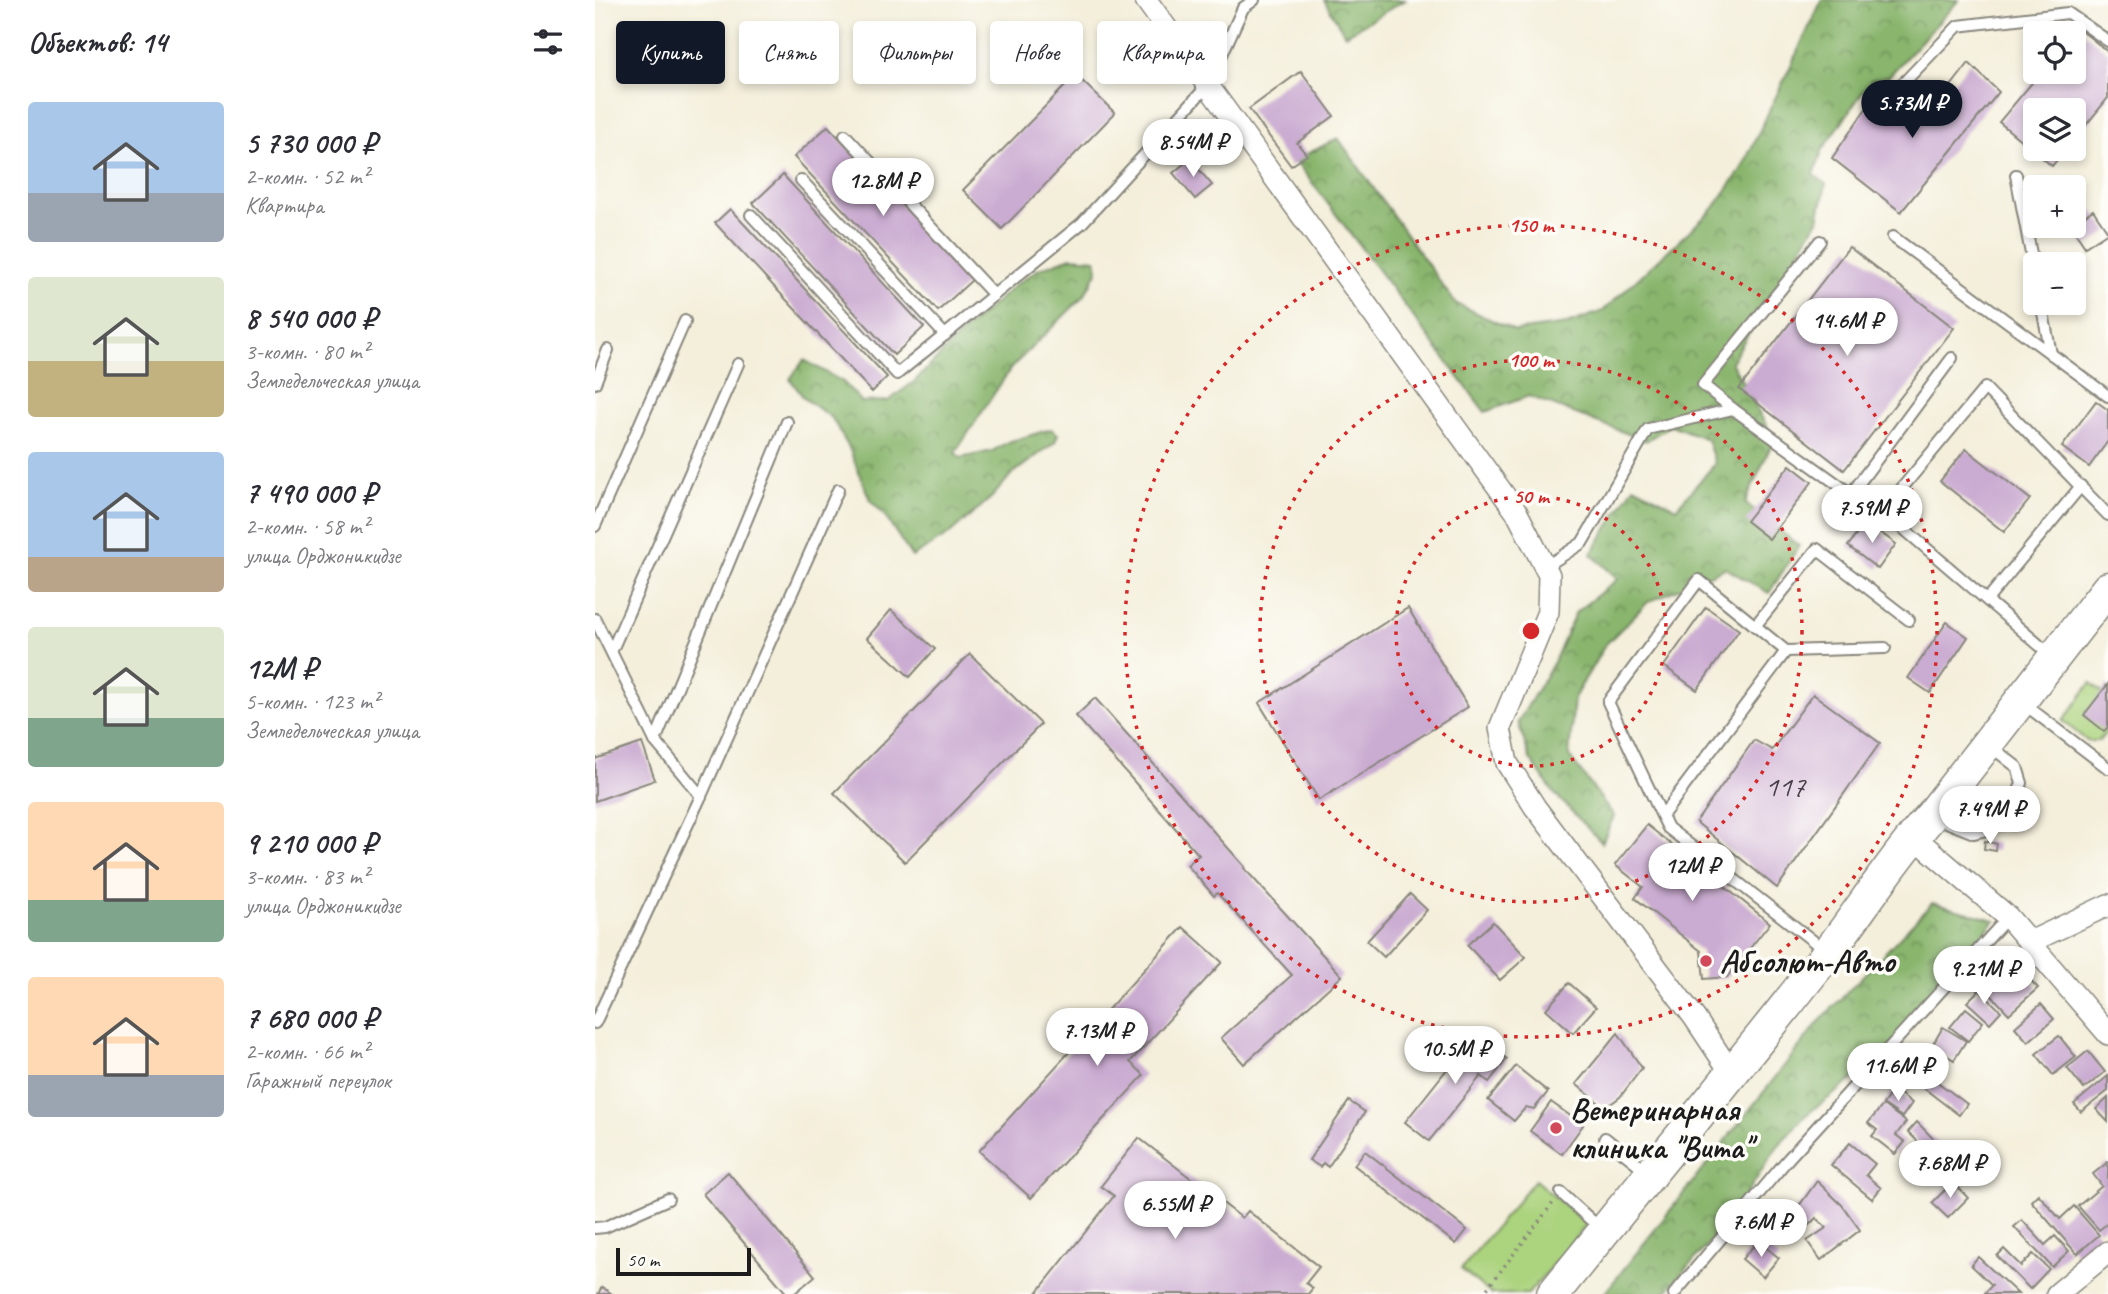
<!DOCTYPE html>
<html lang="ru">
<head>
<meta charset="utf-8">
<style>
  body { margin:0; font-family:Caveat,sans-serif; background:#f2f2f3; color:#2b2b33; height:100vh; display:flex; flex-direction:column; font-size:26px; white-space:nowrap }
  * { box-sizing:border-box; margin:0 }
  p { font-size:23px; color:#7c7c81 }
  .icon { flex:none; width:38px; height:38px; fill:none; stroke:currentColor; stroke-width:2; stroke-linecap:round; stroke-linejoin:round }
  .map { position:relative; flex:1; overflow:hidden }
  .details { display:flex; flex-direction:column; background:#fff; width:595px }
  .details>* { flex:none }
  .banner { position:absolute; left:21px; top:21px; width:665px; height:63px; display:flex; gap:14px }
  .controls { position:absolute; left:1428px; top:21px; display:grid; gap:14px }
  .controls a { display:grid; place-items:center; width:63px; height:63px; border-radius:7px; background:#fff; box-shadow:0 4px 10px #0003; font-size:35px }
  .scale { position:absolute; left:21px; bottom:18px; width:135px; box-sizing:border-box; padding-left:7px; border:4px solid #1c1c1c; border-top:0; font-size:19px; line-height:24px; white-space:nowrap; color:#1c1c1c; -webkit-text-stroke:5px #fdfcf7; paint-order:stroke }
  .price { position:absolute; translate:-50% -60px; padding:0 16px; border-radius:24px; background:#fff; color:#222; font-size:23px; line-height:46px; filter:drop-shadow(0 2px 4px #0008) }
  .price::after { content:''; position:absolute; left:50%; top:42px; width:21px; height:16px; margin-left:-10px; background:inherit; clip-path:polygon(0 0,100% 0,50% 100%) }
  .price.active { background:#111827; color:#fff }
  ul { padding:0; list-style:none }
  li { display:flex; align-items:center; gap:21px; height:175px; padding:0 28px }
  li span { display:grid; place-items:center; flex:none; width:196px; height:140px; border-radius:7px; color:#555 }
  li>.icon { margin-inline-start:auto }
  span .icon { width:84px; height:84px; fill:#fffc; stroke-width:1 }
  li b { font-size:30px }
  h2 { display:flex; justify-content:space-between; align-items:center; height:84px; padding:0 28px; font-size:30px }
  .tag { padding:0 24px; border-radius:7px; background:#fff; box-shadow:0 4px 10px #0003; font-size:24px; line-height:63px }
  .tag.active { background:#111827; color:#fff }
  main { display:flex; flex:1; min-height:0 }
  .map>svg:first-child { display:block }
</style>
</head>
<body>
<main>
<section class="details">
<h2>Объектов: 14<svg class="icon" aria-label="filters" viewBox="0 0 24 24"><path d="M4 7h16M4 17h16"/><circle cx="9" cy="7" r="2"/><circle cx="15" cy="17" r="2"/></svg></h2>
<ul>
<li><span style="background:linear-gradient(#a9c7e8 65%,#9aa5b1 0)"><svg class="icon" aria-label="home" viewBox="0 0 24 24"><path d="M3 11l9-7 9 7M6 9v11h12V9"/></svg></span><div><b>5 730 000 ₽</b><p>2-комн. · 52 m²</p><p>Квартира</p></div></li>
<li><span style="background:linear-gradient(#dfe7d0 60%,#c2b280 0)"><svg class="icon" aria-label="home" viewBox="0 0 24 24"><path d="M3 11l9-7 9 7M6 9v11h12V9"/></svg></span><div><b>8 540 000 ₽</b><p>3-комн. · 80 m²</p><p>Земледельческая улица</p></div></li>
<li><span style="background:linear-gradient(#a9c7e8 75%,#b9a48a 0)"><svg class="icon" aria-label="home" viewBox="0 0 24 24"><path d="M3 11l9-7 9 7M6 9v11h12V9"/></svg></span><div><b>7 490 000 ₽</b><p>2-комн. · 58 m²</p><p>улица Орджоникидзе</p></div></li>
<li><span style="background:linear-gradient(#dfe7d0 65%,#7fa58c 0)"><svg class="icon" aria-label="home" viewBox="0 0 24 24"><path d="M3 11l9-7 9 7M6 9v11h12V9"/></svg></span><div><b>12M ₽</b><p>5-комн. · 123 m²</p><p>Земледельческая улица</p></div></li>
<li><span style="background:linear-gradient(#ffd9b3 70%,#7fa58c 0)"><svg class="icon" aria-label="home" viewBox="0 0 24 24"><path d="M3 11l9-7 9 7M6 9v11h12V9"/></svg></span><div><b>9 210 000 ₽</b><p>3-комн. · 83 m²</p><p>улица Орджоникидзе</p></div></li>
<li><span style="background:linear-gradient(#ffd9b3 70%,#9aa5b1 0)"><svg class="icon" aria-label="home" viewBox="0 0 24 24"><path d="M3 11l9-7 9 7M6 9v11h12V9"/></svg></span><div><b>7 680 000 ₽</b><p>2-комн. · 66 m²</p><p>Гаражный переулок</p></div></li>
</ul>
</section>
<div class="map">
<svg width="1513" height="1294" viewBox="0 0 1513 1294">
  <defs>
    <pattern id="forest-crowns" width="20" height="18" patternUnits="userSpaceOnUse" patternTransform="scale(1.75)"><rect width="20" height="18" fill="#89b56d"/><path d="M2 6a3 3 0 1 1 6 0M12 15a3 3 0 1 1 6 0" fill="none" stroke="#6f9259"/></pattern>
  </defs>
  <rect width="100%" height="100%" fill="#fdfcf7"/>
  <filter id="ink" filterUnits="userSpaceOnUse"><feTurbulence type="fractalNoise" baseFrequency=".0143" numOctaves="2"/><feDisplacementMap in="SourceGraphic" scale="14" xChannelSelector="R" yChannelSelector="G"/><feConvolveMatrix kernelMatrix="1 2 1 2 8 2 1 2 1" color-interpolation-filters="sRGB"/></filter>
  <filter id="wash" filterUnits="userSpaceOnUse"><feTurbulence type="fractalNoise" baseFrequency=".00686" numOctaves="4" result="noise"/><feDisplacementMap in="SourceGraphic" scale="28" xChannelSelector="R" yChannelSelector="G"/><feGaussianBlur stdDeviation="1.57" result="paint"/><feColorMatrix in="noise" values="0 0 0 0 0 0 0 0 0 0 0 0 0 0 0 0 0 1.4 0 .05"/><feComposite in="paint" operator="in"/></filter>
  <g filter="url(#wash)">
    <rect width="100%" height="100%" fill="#f4efdb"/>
    <g fill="#acd37e" stroke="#64784d" stroke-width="2">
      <polygon points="1496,683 1513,697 1513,730 1504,741 1492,741 1468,721"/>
      <polygon points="940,1180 992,1224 933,1294 896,1294 866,1269"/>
    </g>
    <g fill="url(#forest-crowns)" stroke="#526844" stroke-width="2">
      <polygon points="729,0 810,0 750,35"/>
      <polygon points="1227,0 1364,0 1294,76 1276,80 1227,151 1219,175 1231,184 1223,220 1136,362 1179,439 1150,503 1204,546 1174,593 1130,568 1053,602 1010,645 979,698 974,756 1019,816 1007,843 959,793 935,759 923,722 959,662 981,612 1023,579 996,554 1039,486 1081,508 1120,464 1112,439 1076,425 1051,441 934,396 890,412 700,160 743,138 860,303 920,331 972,324 1008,311 1118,209 1146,170"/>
      <polygon points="476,257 501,259 503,270 489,296 416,368 360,453 366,458 397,451 413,442 456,429 463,434 460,442 416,475 398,496 356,533 317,557 288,513 275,500 254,448 237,418 209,398 195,379 209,360 248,382 267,402 293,401 320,381 369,331 420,285 444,269"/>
      <polygon points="1337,903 1400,920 1286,1058 1210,1116 1182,1147 1134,1221 1069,1294 1009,1294 1224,1022"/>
    </g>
    <g id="blocks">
      <g fill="#caabd1">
        <polygon points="1482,27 1513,52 1513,98 1479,140 1479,110 1440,110 1440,149 1471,149 1457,166 1404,122 1446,72 1479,72 1477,33"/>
        <polygon points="1374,63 1404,92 1306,212 1237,158 1279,97 1324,127"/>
        <polygon points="706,71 739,116 702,143 712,155 696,166 654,109"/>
        <polygon points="481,75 520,113 407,229 368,190"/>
        <polygon points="233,126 377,280 343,311 199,157"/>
        <polygon points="595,159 617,185 600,199 578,173"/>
        <polygon points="188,175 329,327 299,355 158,203"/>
        <polygon points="135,209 292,377 277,392 120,223"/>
        <polygon points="1498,210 1513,232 1490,247 1476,226 1479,226 1479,223"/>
        <polygon points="1254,247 1359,328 1249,470 1144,389"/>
        <polygon points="1501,401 1513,410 1513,441 1494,467 1467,447"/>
        <polygon points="1371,449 1435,499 1409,532 1345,481"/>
        <polygon points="1195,465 1217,482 1174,539 1151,521"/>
        <polygon points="1271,522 1301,544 1283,569 1253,546"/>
        <polygon points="1111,607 1144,630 1102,690 1069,666"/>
        <polygon points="813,608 873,707 724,800 664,703"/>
        <polygon points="296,610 340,649 315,677 272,638"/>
        <polygon points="1352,622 1373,637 1335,693 1313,678"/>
        <polygon points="375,654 446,724 310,862 239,793"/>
        <polygon points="1513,684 1513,727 1509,731 1489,715"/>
        <polygon points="1218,694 1285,743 1182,888 1101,822 1159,740 1177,750"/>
        <polygon points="500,698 650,867 649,868 747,976 649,1064 626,1038 697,975 622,893 619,896 592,865 604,855 481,716"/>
        <polygon points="47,743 60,780 0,801 0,759"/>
        <polygon points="1418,809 1430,818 1419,831 1407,822"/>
        <polygon points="1052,825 1175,923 1132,977 1109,979 1106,951 1040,898 1048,887 1020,865"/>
        <polygon points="1390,841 1402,844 1401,851 1389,849"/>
        <polygon points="815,894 832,910 789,957 772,941"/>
        <polygon points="898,922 931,957 905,980 872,945"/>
        <polygon points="588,927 627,962 535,1062 549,1075 436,1198 384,1151"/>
        <polygon points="1410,953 1443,988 1414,1014 1382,980"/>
        <polygon points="974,983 1001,1007 978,1033 951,1009"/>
        <polygon points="1384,990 1406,1011 1395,1023 1372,1002"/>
        <polygon points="1446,1004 1459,1019 1433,1042 1420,1027"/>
        <polygon points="1371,1008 1388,1022 1373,1041 1355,1027"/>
        <polygon points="1348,1027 1371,1041 1359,1060 1337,1046"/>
        <polygon points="1023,1033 1047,1068 1025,1097 1010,1108 981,1084"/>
        <polygon points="880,1034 912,1059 894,1082 886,1076 834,1141 810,1122"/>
        <polygon points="1464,1036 1481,1057 1458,1075 1441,1054"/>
        <polygon points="1493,1051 1510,1072 1489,1089 1472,1068"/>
        <polygon points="921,1066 953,1092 939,1109 931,1107 919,1121 893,1100"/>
        <polygon points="1329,1072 1372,1104 1364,1115 1322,1083"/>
        <polygon points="1513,1076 1513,1091 1486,1112 1479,1104"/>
        <polygon points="1299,1089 1317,1103 1307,1117 1288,1104"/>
        <polygon points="1513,1098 1513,1122 1501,1109"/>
        <polygon points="754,1101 770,1112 733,1167 728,1163 725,1167 714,1160"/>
        <polygon points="956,1102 988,1125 967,1154 935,1131"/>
        <polygon points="1288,1105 1311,1122 1301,1135 1310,1142 1300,1154 1277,1136 1282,1130 1273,1123"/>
        <polygon points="1322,1122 1353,1154 1344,1162 1313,1132"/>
        <polygon points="544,1138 647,1218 653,1211 724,1267 711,1283 718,1288 713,1294 441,1294 519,1196 506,1186"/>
        <polygon points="1255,1143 1280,1164 1271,1175 1286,1188 1277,1199 1236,1165"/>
        <polygon points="770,1151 872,1230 861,1244 759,1165"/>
        <polygon points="1513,1162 1513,1223 1504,1230 1483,1206 1507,1186 1498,1174"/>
        <polygon points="133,1172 220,1276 199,1294 192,1294 108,1194"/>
        <polygon points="1222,1181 1247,1205 1265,1230 1226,1260 1212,1241 1231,1228 1221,1218 1206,1233 1191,1218 1206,1203"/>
        <polygon points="1358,1182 1373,1198 1353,1218 1337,1203"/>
        <polygon points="1443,1194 1465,1219 1479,1206 1504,1235 1482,1254 1436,1201"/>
        <polygon points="1427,1220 1450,1245 1460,1236 1474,1251 1457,1267 1419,1227"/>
        <polygon points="1163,1241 1184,1258 1168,1277 1147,1259"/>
        <polygon points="1409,1249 1426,1266 1438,1254 1454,1269 1435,1289 1402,1256"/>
        <polygon points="1383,1257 1423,1294 1389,1294 1397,1285 1376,1265"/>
        <polygon points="7,1287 17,1294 3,1294"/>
      </g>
    </g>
  </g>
  <g filter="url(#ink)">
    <use href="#blocks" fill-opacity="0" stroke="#88867c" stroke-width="2"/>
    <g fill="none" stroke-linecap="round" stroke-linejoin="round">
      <defs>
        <g id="lane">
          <polyline points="1296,96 1363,26 1473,13 1513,41"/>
          <polyline points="250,135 399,295"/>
          <polyline points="1421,175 1440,275"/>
          <polyline points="206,180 350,335"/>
          <polyline points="156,215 302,374 487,223 613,85 648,8 659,0"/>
          <polyline points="1298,237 1513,396"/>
          <polyline points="1446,303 1456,354"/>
          <polyline points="0,383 13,350"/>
          <polyline points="1138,409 1256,494 1357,358"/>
          <polyline points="0,526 90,321"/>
          <polyline points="950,567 987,543 1053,429 1138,409 1108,385 1225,241"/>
          <polyline points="1392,600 1486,486"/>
          <polyline points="0,619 60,741 106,796 0,1023"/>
          <polyline points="1160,626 1222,549 1314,620"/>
          <polyline points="17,650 143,364"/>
          <polyline points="1191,651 1290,648"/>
          <polyline points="1458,657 1288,511 1390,388 1513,515"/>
          <polyline points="1429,704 1513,768"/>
          <polyline points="60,741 192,422"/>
          <polyline points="106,796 243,490"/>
          <polyline points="1067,816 1191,651 1104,580 1013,702 1067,816 1073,828 1231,951"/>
          <polyline points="1339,817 1379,833 1396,829 1421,799 1427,783 1422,767 1394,745"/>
          <polyline points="1010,1138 1053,1172"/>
          <polyline points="966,1193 1007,1230"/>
          <polyline points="0,1228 10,1227 73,1199"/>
          <polyline points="1079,1294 1193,1159 1413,917"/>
        </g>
        <g id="street">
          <polyline points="551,0 922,513 954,575 953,612 905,728 912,763 940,807 1099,1017 1137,1074"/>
          <polyline points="1318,836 1413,917 1513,1034"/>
          <polyline points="1435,942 1513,905"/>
          <polyline points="1462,1294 1513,1252"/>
        </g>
        <path id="primary" d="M958,1294C1048,1183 1139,1072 1228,959C1265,912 1296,861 1336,816L1513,588"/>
      </defs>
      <use href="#lane" stroke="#88867c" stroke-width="14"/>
      <use href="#street" stroke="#88867c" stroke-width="24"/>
      <use href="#primary" stroke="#88867c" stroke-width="35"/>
      <polyline stroke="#88867c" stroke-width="3.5" stroke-dasharray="2 5" stroke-linecap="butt" points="888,1294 958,1203"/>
      <use href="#lane" stroke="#fff" stroke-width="10"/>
      <use href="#street" stroke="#fff" stroke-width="21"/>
      <use href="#primary" stroke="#fff" stroke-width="32"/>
    </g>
  </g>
  <g fill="none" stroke="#d62828" stroke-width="3.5" stroke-dasharray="3.5 7">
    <circle cx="936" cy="631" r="135"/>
    <circle cx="936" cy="631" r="271"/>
    <circle cx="936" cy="631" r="406"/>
  </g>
  <g fill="#d1495b" stroke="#fdfcf7" stroke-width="2.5">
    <circle cx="1111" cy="961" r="7"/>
    <circle cx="961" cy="1128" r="7"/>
  </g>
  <g text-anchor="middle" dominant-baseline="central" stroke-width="7" stroke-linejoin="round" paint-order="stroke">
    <g font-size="30" fill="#484049">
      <text x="1190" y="786">117</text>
    </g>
    <g font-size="33" font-weight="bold" fill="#1c1c1c" stroke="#fdfcf7" text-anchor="start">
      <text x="1125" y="961">Абсолют-Авто</text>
      <text x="975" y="1109">Ветеринарная<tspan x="975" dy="38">клиника "Вита"</tspan></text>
    </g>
  </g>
  <circle cx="936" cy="631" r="10" fill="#d62828" stroke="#fdfcf7" stroke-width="3.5"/>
  <g font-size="21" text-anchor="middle" font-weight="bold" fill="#d62828" stroke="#fdfcf7" stroke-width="7" stroke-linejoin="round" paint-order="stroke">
    <text x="936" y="232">150 m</text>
    <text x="936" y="367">100 m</text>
    <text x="936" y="503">50 m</text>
  </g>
</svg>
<div class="controls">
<a><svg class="icon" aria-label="locate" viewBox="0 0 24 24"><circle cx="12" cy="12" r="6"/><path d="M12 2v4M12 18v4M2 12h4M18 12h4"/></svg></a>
<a><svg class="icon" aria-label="layers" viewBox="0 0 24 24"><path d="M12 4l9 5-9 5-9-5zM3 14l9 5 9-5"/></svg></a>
<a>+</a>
<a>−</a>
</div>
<div class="scale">50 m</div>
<b class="price active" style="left:1317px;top:140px">5.73M ₽</b>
<b class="price" style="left:598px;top:179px">8.54M ₽</b>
<b class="price" style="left:288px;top:218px">12.8M ₽</b>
<b class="price" style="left:1252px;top:358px">14.6M ₽</b>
<b class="price" style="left:1277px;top:545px">7.59M ₽</b>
<b class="price" style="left:1395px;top:846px">7.49M ₽</b>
<b class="price" style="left:1097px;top:903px">12M ₽</b>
<b class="price" style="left:1389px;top:1006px">9.21M ₽</b>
<b class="price" style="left:502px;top:1068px">7.13M ₽</b>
<b class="price" style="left:860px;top:1086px">10.5M ₽</b>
<b class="price" style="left:1303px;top:1103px">11.6M ₽</b>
<b class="price" style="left:1355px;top:1200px">7.68M ₽</b>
<b class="price" style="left:580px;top:1241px">6.55M ₽</b>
<b class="price" style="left:1166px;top:1259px">7.6M ₽</b>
<div class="banner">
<a class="tag active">Купить</a>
<a class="tag">Снять</a>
<a class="tag">Фильтры</a>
<a class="tag">Новое</a>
<a class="tag">Квартира</a>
</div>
</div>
</main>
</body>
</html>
